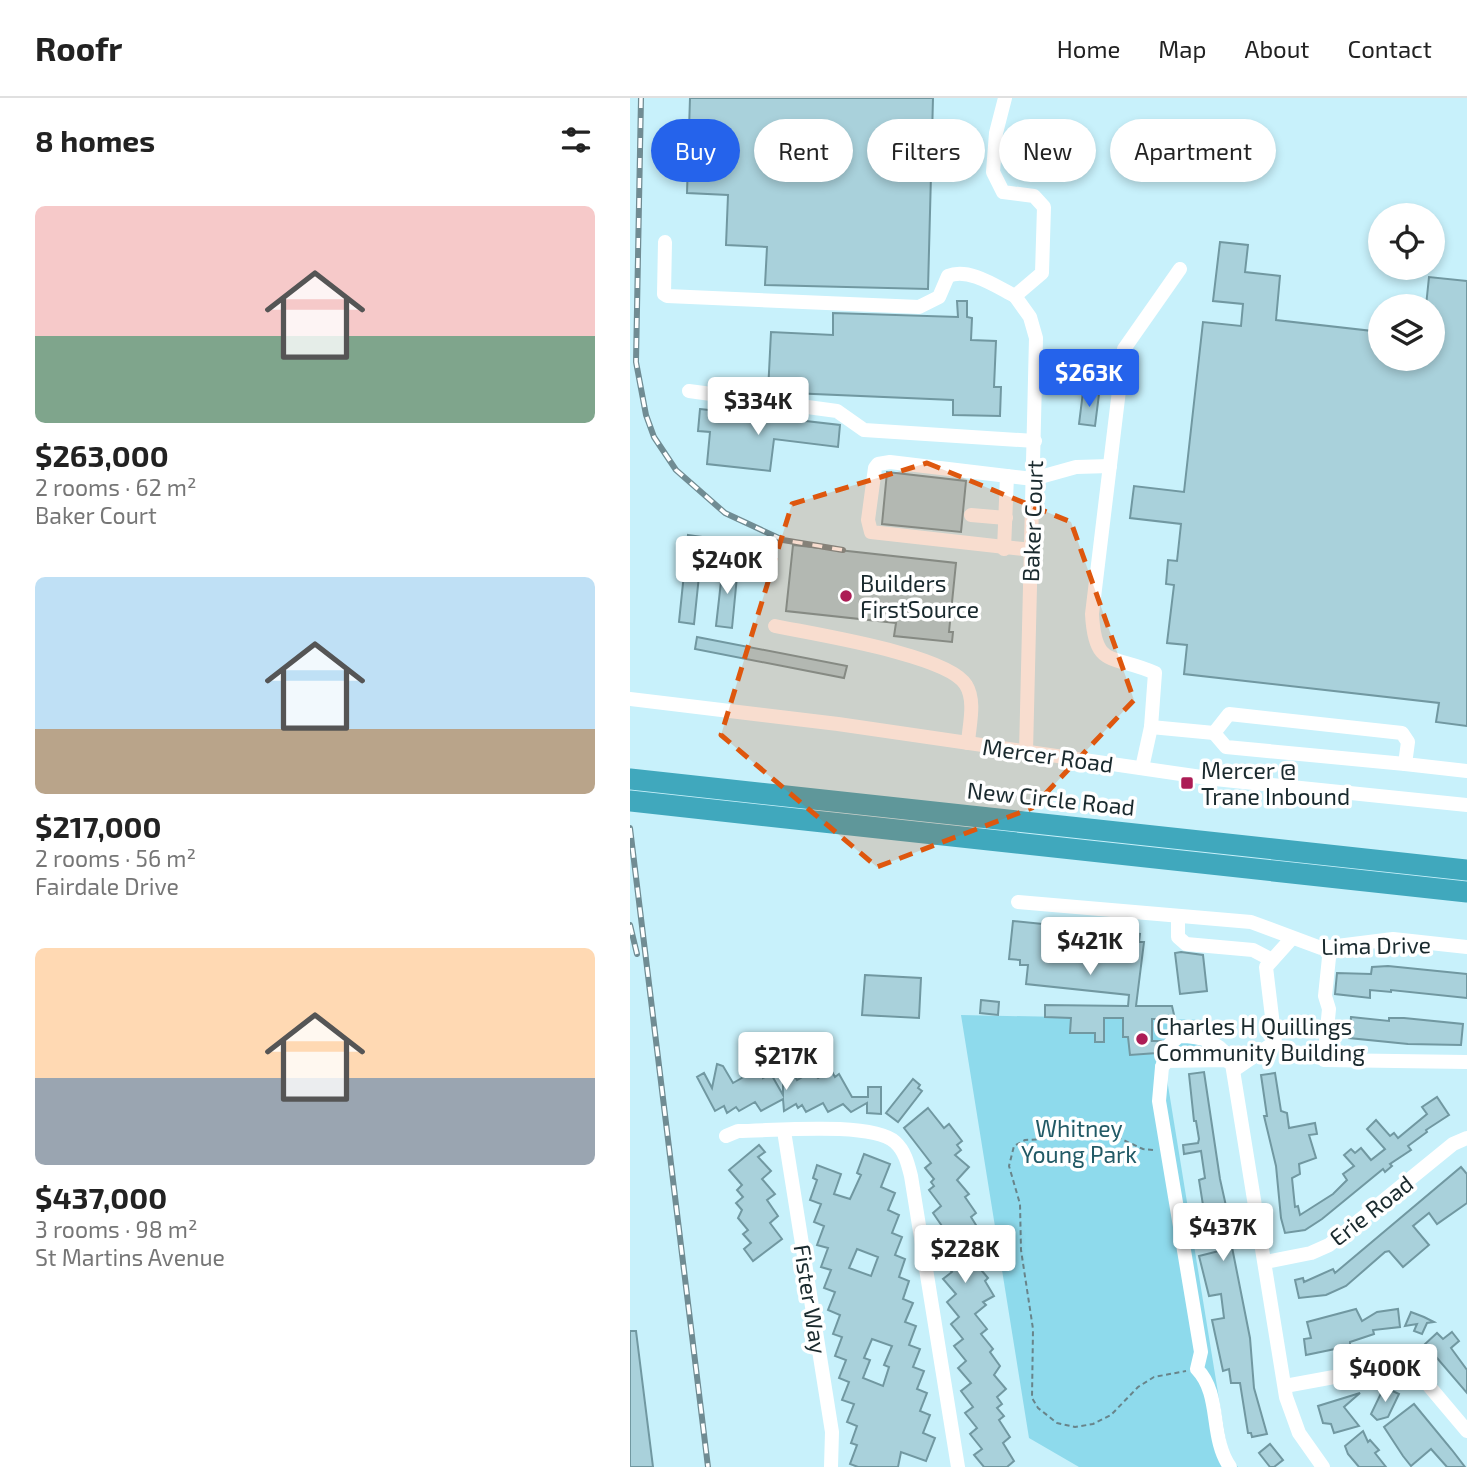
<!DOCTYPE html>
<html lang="en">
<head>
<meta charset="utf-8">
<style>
  body { margin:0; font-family:"Exo 2",sans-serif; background:#f2f2f2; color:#222; height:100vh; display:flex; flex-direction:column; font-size:26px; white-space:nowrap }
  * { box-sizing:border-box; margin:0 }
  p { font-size:23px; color:#767676 }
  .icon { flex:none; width:38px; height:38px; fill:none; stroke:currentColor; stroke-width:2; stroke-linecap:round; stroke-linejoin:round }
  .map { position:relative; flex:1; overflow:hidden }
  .panel { display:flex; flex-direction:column; background:#fff; width:630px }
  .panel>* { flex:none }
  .guide { position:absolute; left:21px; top:21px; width:665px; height:63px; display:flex; gap:14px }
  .buttons { position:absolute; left:738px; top:105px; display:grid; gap:14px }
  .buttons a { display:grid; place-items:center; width:77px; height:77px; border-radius:50%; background:#fff; box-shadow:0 4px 10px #0003; font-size:35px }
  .price { position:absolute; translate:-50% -60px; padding:0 16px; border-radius:7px; background:#fff; color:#222; font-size:23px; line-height:46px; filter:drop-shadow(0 2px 4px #0008) }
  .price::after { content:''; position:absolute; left:50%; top:42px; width:21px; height:16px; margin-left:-10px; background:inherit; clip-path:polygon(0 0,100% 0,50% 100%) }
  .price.current { background:#2563eb; color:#fff }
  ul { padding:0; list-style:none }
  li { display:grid; align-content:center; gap:14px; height:371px; padding:0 35px }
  li span { display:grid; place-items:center; height:217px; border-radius:10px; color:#555 }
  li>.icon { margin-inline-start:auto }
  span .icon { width:126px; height:126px; fill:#fffc; stroke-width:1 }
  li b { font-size:30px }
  h2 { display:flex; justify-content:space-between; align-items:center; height:84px; padding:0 35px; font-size:30px }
  .chip { padding:0 24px; border-radius:32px; background:#fff; box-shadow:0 4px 10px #0003; font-size:24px; line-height:63px }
  .chip.current { background:#2563eb; color:#fff }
  header { display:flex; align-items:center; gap:42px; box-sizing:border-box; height:98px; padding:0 35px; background:#fff; border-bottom:2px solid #e0e0e0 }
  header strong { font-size:33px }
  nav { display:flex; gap:38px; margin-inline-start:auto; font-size:24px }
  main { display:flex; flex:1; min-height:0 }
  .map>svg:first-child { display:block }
</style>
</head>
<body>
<header>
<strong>Roofr</strong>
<nav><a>Home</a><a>Map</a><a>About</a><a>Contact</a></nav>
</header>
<main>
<section class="panel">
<h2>8 homes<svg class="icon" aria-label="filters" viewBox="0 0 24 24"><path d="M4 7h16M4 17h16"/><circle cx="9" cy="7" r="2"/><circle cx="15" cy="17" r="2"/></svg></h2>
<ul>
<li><span style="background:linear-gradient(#f6c9c9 60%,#7fa58c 0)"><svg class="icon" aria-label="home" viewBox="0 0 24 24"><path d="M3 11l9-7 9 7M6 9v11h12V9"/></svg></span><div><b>$263,000</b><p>2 rooms · 62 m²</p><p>Baker Court</p></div></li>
<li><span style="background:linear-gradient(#bfe0f5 70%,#b9a48a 0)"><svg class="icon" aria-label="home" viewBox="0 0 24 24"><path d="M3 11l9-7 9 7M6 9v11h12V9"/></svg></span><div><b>$217,000</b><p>2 rooms · 56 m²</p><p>Fairdale Drive</p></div></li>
<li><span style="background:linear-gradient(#ffd9b3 60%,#9aa5b1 0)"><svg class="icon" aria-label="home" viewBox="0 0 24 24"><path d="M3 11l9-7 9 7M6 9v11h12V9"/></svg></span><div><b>$437,000</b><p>3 rooms · 98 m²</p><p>St Martins Avenue</p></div></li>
</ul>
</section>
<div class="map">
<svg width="837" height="1369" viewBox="0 0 837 1369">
  <rect width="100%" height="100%" fill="#c8f1fb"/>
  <polygon fill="#8edaec" points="331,917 579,922 581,940 610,958 611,966 535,969 598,1356 608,1369 449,1369 399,1340"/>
  <g fill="#a9d1db" stroke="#7198a1" stroke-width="2" fill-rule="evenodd">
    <polygon points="60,0 303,0 298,191 135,187 137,149 96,147 98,97 57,95"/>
    <polygon points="590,144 618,147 615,174 650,178 646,222 751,234 751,261 803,261 803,208 796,208 799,179 837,183 837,628 806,624 809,605 554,576 557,547 537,545 544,487 536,486 538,462 547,463 551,426 500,420 504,388 554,394 573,224 611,228 613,206 583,203"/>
    <polygon points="327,203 337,203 337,219 342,220 341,242 366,243 364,289 371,289 370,318 323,317 323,302 138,294 141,234 203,237 203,215 328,219"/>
    <polygon points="453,294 469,296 465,328 449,326"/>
    <polygon points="70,311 210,327 208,349 144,341 140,373 77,366 80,334 68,333"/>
    <polygon points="257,374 336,383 331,434 252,426"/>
    <polygon points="58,437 73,439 64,526 49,524"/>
    <polygon points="163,447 326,465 319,534 323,534 322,544 264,538 266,525 156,513"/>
    <polygon points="93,466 108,468 102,530 86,528"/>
    <polygon points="67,539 217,568 214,580 65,551"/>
    <polygon points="383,823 510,836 509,844 514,844 506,908 542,908 545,921 522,921 522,943 531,943 527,955 500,957 498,939 493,939 493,920 474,920 474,944 465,944 465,935 440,935 441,920 415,919 415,907 498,908 499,897 396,886 398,867 390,867 390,862 379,861"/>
    <polygon points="551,854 573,857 577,893 550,896 545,855"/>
    <polygon points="758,868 837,876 837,900 761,892 761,894 740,892 740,900 705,896 707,875 741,876 742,869"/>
    <polygon points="235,877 291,880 289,920 232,917"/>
    <polygon points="351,902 369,904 368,917 350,915"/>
    <polygon points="721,919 759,923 759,920 774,920 833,926 831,947 778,946 719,940"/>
    <polygon points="87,966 93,968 103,985 133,968 133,980 141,976 153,997 153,983 164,976 167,982 181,974 188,980 201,972 205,979 209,976 222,999 238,999 238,989 251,989 251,1016 237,1015 237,1005 221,1014 213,1006 198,1014 193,1005 176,1014 172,1007 168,1010 166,1006 154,1013 153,1001 131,1013 125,1004 109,1013 106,1009 97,1015 94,1008 85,1013 67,979 74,975 82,990"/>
    <polygon points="574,974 590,1081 596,1108 599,1107 600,1117 596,1117 599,1134 620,1240 624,1290 637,1336 622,1339 621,1335 618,1335 610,1285 601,1285 599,1271 593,1273 585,1236 582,1222 594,1220 591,1196 579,1198 569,1158 589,1153 585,1130 568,1132 564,1108 573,1107 569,1082 575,1080 571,1053 554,1056 553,1047 568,1045 569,1041 566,1023 564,1023 559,976"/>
    <polygon points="645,975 651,1013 657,1015 659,1030 685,1025 687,1036 679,1037 686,1060 669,1066 670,1076 662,1080 665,1109 668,1108 670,1117 703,1096 717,1082 713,1076 724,1068 714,1057 721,1051 725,1055 731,1050 741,1062 755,1051 737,1031 746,1022 760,1038 764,1035 768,1040 797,1016 792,1009 807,999 819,1017 796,1032 797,1034 778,1048 781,1052 760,1066 762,1068 755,1074 753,1071 692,1121 675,1132 655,1135 651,1120 646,1068 634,1018 637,1018 631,977"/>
    <polygon points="283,981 290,987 288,990 292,993 268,1024 256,1015"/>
    <polygon points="298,1010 314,1030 319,1026 332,1043 327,1047 331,1052 325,1057 339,1069 327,1082 339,1096 335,1099 346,1115 341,1119 351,1135 337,1148 355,1170 352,1173 358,1180 355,1183 364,1198 353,1204 356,1207 345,1216 357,1231 351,1236 363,1251 360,1254 370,1268 364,1277 376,1291 367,1299 372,1306 367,1310 374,1318 369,1322 380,1339 373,1345 384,1363 377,1369 354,1369 344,1357 352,1351 340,1336 347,1330 335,1315 343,1309 331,1293 341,1285 328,1270 336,1263 324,1248 333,1241 321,1226 329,1219 317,1204 326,1196 313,1181 322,1174 309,1160 318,1152 306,1137 314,1131 303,1115 311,1108 299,1092 304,1088 301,1084 304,1081 295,1070 301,1065 274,1030"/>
    <polygon points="129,1047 135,1054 128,1059 141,1073 132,1081 145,1096 137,1102 148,1118 140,1125 152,1141 123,1163 114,1151 121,1145 113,1136 118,1132 108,1120 112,1112 106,1105 113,1099 107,1092 112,1087 99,1072"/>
    <path d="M234,1056L260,1066L251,1089L265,1095L258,1112L269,1117L262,1135L272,1139L265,1157L275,1161L269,1179L279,1183L273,1201L283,1205L275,1224L286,1228L279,1247L290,1251L283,1269L294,1273L287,1291L297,1295L290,1313L300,1317L293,1335L305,1340L296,1363L271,1354L268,1369H228L220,1366L227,1347L221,1345L227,1328L217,1324L224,1306L212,1302L219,1284L209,1280L216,1262L205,1258L212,1239L203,1236L210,1217L198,1212L205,1194L194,1190L201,1172L191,1169L198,1150L187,1147L194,1128L184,1124L191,1106L180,1102L187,1082L183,1080L187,1067L211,1076L204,1096L220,1101L231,1077L227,1075ZM227,1151L248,1159L241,1178L219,1170ZM242,1241L262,1248L254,1267L259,1269L253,1288L233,1280L240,1262L234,1260Z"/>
    <polygon points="831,1069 837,1076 837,1105 807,1126 799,1115 783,1128 799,1147 773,1169 759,1153 755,1154 716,1188 696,1197 669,1200 665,1182 673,1180 674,1184 703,1171 705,1175"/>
    <polygon points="726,1211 732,1223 747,1214 768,1211 770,1229 743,1232 744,1236 720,1244 720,1251 711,1254 710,1250 676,1257 674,1241 681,1240 677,1224"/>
    <polygon points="781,1214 794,1219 804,1224 797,1225 792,1236 784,1233 787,1226 775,1228"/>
    <polygon points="0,1233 6,1233 23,1369 0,1369"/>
    <polygon points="822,1234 829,1243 821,1250 837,1272 837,1295 795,1246 807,1235 813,1241"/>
    <polygon points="754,1289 769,1296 758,1319 747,1322 741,1316"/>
    <polygon points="730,1295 714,1309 729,1328 704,1335 701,1326 693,1325 688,1308"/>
    <polygon points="784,1306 822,1352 835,1369 817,1369 801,1351 781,1368 773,1358 754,1329"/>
    <polygon points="733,1333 738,1344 740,1342 749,1352 745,1355 756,1369 729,1369 718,1356 715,1348"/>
    <polygon points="640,1346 653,1362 644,1369 640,1369 629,1355"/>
  </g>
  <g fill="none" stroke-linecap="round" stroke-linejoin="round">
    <polyline stroke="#68848a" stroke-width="2" stroke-dasharray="5 3.5" stroke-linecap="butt" points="523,1052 513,1051 489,1040 472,1038 395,1042 384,1048 379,1068 390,1106 391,1152 403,1231 402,1300 408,1310 427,1325 445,1329 463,1326 481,1317 508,1289 524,1279 556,1273"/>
    <g stroke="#fff" stroke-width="14">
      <polyline points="375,0 366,35 363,74 373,94 404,98 414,109 412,175 385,198"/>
      <path d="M35,144L34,196L37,198L289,209L309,199L318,178C339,169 367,189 385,198"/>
      <polyline points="385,198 400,219 406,240 396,654"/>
      <polyline points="59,293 207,313 234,332 405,343"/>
      <polyline points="341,417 376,420"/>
      <polyline points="374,451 377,378"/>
      <polyline points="402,452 241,434 238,422 245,370 248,366 260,364 403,381 446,369 480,368"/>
      <path d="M145,528C183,536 319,557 336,587C346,603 339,628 338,645"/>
      <polyline points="0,601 208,626 585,681 837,707"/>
      <polyline points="521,629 584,635 599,616 772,635 778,644 775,666 837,673"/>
      <polyline points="584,635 596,649 775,666"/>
      <path d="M512,670L521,629L525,575C482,556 465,571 462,516L494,251L550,171"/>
      <polyline points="388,804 621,824 691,850 763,841 837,849"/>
      <polyline points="548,818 548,839 556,846 623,852 642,862"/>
      <polyline points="700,850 695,898 699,911 694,962 837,964"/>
      <path d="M532,969L540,946L549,938C572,938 592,944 602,966"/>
      <polyline points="604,972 645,944 636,869 662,840"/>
      <polyline points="154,1033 202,1334 201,1369"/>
      <path d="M96,1038L108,1033C142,1033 241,1023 265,1044C275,1053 278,1066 281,1078L328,1369"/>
      <polyline points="636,1164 681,1155 699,1147 823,1046 837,1040"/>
      <polyline points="655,1288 704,1279 767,1257 778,1263 837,1333"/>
      <path d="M600,1369C579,1339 592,1297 567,1271L571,1254L529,1003L532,969L537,963L595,962L602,966L656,1299L669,1335L693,1369"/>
    </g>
    <g stroke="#40a8bd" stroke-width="21">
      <polyline points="0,681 837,772"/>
      <polyline points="0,703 837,794"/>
    </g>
    <defs>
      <g id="rail">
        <polyline points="11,0 6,264 16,317 24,339 46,372 95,415 153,442 213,452"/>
        <polyline points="0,730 78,1369"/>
        <polyline points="0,827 7,856"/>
      </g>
    </defs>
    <use href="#rail" stroke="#708c93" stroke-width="6"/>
    <use href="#rail" stroke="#fff" stroke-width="3.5" stroke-dasharray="10" stroke-linecap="butt"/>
  </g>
  <path fill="#de570e" fill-opacity="0.2" stroke="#de570e" stroke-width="5" stroke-dasharray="14 9" stroke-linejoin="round" d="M297,365L441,424L504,602L402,710L247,769L91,637L162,406Z"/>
  <g fill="#ac1c55" stroke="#fff" stroke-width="2.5">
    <circle cx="216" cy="498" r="7"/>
    <rect x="550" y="678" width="14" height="14" rx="3.5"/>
    <circle cx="512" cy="941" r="7"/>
  </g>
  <g text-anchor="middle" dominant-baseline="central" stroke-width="7" stroke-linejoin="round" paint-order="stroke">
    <g font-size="23" fill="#1a2a2e" stroke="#fff">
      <text transform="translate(402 423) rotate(-88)">Baker Court</text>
      <text transform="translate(418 657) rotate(8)">Mercer Road</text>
      <text transform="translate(421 700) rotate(6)">New Circle Road</text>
      <text transform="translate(746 847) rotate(-1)">Lima Drive</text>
      <text transform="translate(741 1112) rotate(-38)">Erie Road</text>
      <text transform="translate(181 1201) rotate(81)">Fister Way</text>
    </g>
    <g font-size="23" fill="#1a2a2e" stroke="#fff" text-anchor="start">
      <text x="230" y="485">Builders<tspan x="230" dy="26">FirstSource</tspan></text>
      <text x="571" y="672">Mercer @<tspan x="571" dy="26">Trane Inbound</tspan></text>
      <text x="526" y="928">Charles H Quillings<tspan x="526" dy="26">Community Building</tspan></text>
    </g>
    <g font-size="23" fill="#225a66" stroke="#fff">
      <text x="449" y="1030">Whitney<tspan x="449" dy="26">Young Park</tspan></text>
    </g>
  </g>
</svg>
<div class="buttons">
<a><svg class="icon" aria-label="locate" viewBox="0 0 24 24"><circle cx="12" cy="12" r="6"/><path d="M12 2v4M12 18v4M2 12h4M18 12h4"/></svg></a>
<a><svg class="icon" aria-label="layers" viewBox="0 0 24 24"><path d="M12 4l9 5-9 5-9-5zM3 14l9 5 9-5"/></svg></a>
</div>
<b class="price current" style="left:459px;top:311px">$263K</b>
<b class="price" style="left:128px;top:339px">$334K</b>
<b class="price" style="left:97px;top:498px">$240K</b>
<b class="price" style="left:460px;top:879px">$421K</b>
<b class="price" style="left:156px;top:994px">$217K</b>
<b class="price" style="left:593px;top:1165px">$437K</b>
<b class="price" style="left:335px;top:1187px">$228K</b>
<b class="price" style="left:755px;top:1306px">$400K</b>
<div class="guide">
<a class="chip current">Buy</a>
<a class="chip">Rent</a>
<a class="chip">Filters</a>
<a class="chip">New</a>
<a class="chip">Apartment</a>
</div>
</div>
</main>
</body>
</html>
